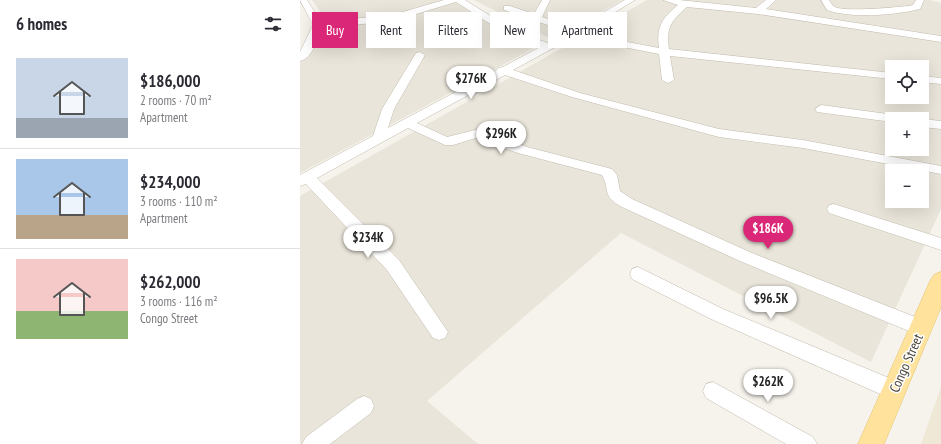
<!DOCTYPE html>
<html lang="en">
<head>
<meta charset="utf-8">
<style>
  body { margin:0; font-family:"PT Sans Narrow",sans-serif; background:#f2f2f3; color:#2b2b33; height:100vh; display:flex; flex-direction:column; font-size:15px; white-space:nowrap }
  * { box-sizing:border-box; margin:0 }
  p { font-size:13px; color:#7c7c81 }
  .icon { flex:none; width:22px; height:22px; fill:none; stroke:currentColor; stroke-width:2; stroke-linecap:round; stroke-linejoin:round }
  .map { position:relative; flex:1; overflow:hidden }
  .drawer { display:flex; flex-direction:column; background:#fff; width:300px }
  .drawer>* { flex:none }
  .top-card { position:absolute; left:12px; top:12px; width:380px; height:36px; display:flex; gap:8px }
  .buttons { position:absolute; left:585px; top:60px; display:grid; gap:8px }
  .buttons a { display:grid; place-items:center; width:44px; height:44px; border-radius:0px; background:#fff; box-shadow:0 4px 16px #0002; font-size:20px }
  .price { position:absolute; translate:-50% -34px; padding:0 9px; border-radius:14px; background:#fff; color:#222; font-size:13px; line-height:26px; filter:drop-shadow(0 1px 2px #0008) }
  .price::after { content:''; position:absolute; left:50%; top:24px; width:12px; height:9px; margin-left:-6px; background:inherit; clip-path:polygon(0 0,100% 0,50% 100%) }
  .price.selected { background:#db2777; color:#fff }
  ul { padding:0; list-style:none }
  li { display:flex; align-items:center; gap:12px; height:100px; padding:0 16px }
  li+li { border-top:1px solid #e1e1e2 }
  li span { display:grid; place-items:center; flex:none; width:112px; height:80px; border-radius:0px; color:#555 }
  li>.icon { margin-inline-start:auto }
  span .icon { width:48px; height:48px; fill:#fffc; stroke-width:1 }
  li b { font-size:17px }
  h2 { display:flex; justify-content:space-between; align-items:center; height:48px; padding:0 16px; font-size:17px }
  .pill { padding:0 14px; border-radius:0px; background:#fff; box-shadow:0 4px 16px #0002; font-size:14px; line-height:36px }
  .pill.selected { background:#db2777; color:#fff }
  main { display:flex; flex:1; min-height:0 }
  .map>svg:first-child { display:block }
</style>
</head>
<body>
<main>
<section class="drawer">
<h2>6 homes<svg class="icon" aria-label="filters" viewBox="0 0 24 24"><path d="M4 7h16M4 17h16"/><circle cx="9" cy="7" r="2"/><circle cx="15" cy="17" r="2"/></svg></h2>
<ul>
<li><span style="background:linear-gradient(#c9d6e8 75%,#9aa5b1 0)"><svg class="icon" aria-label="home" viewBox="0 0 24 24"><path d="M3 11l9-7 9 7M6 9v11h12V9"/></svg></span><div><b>$186,000</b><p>2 rooms · 70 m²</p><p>Apartment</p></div></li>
<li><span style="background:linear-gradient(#a9c7e8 70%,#b9a48a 0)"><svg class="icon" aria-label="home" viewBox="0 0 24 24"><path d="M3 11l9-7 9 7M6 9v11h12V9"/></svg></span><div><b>$234,000</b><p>3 rooms · 110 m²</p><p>Apartment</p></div></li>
<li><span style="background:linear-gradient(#f6c9c9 65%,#8fb573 0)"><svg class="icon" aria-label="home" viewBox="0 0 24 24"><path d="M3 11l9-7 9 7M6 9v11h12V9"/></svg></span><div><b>$262,000</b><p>3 rooms · 116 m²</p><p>Congo Street</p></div></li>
</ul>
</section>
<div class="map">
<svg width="641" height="444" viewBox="0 0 641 444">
  <rect width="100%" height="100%" fill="#f6f3ec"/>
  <g fill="#eae5da" fill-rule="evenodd">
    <polygon points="12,0 163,0 236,47 0,173 0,59 30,25"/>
    <polygon points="174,0 323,0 251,39"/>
    <path d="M347,0H630L641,3V209L571,362L321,233L127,401L178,444H0V196ZM592,67H622V97H592ZM592,119H622V149H592ZM592,171H622V201H592Z"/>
  </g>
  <polygon fill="#efe8d6" points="641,387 641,444 621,444"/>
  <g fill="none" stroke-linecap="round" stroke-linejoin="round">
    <defs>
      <g id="minor">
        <path d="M0,0H7L21,22L92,15L144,0H165L216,32L248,43L268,32L204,10V6H210L234,14L242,0H250L242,17L276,28L325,0H335L284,31L301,37L359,48C356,27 362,18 378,5L363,0H379L456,8L466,0H476L466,9L641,36V42L458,14L387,7C371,21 366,27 369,49L592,73V79L370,56L374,80L368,83L362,80L359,54L298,42L277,35L213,70L280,93L419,129L503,140L641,166V174L503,148L419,137L272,97L205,75L117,123L147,137L175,130L189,133L227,147L312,169L317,175L320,191L332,199L452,253L628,322L631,328L628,334L622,336L616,334L440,261L322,207C301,195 311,192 302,175L218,153L176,138L153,145H145L108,128L17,178L99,260L148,332L145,338L139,340L133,338L87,270L6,184L0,186V175L73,136L82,109L116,53L120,52L125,55L94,109L88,128L197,70L198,68L203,67L240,47L209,36L156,2L93,21L22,28C17,39 13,58 0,61V52L13,25Z"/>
        <path d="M521,0H529C530,1 532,5 533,6C541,13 596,7 609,6L613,5L616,0H624L620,9C595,15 552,19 527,10Z"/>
        <polygon points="622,76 641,78 641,84 622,82"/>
        <polygon points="521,105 595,115 601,119 592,119 592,122 517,112 515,109"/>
        <polygon points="622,119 641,121 641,129 622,127"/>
        <polygon points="534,204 641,238 641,250 529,213 527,209 529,205"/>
        <polygon points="338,267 423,309 601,383 604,390 601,397 594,399 587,397 411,319 332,279 330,274 332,269"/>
        <polygon points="413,382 513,437 517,444 486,444 406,398 403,391 406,384"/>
        <polygon points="64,396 71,399 74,406 71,413 30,444 2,444 6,437 57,399"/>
      </g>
      <polygon id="major" points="641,272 641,307 584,444 558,444 630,281 634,275"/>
    </defs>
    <use href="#minor" stroke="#c2bbae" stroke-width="1"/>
    <use href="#major" stroke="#e6c16a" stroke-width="1"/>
    <use href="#minor" fill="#fff" fill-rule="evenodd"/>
    <use href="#major" fill="#ffe39c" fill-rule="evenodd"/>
  </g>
  <g text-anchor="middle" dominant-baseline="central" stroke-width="3" stroke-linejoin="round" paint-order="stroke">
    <g font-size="14" fill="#4b4439" stroke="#fff">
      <text transform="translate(606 363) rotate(-66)">Congo Street</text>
    </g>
  </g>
</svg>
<div class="buttons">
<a><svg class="icon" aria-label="locate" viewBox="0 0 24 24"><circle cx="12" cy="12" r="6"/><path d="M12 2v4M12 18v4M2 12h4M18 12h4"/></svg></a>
<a>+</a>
<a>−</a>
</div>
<b class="price" style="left:171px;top:100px">$276K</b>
<b class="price" style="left:201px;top:155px">$296K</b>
<b class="price selected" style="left:468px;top:250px">$186K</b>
<b class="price" style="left:68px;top:259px">$234K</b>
<b class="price" style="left:471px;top:320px">$96.5K</b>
<b class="price" style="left:468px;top:403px">$262K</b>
<div class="top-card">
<a class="pill selected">Buy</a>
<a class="pill">Rent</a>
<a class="pill">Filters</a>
<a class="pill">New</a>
<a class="pill">Apartment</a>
</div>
</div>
</main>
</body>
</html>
